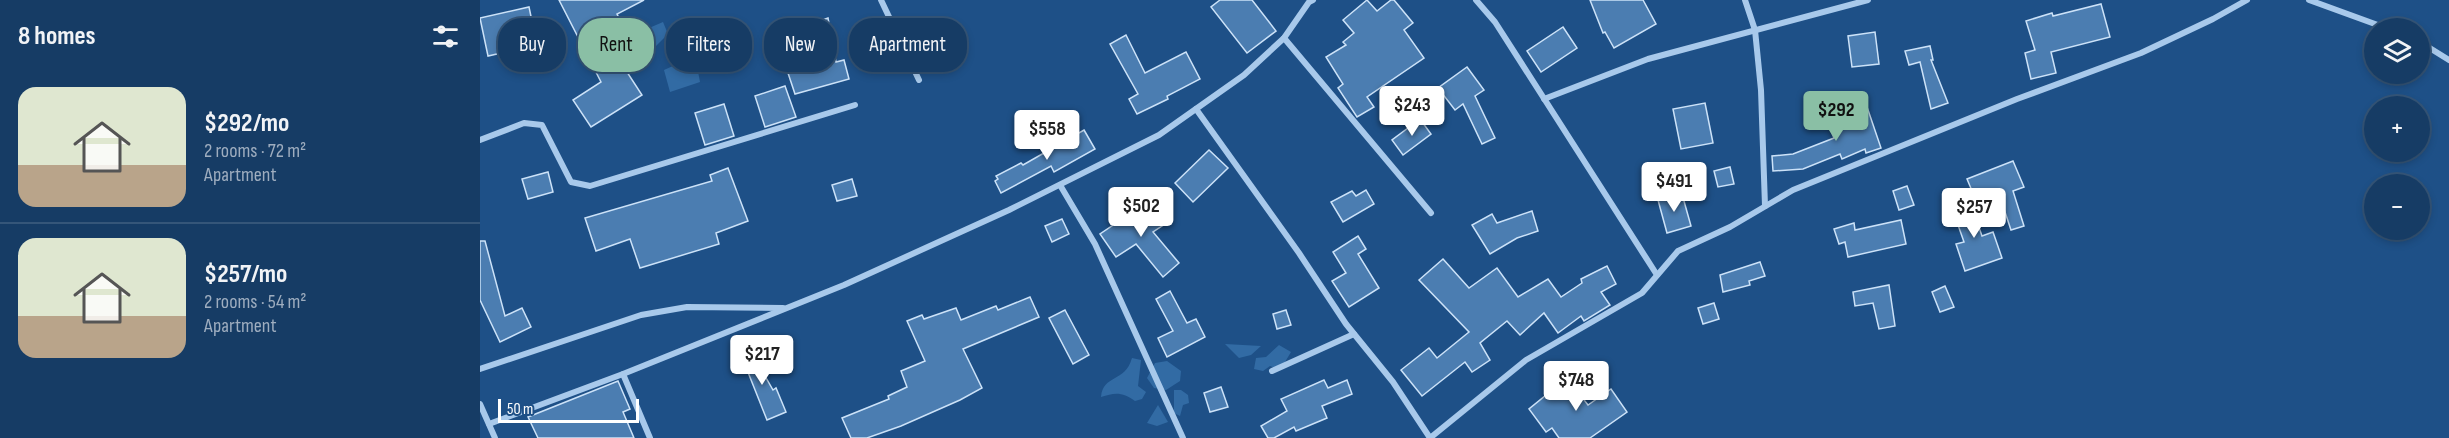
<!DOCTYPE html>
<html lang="en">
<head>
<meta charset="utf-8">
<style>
  body { margin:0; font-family:"Sofia Sans Condensed",sans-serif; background:#1f436b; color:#f1f3f6; height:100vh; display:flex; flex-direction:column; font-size:22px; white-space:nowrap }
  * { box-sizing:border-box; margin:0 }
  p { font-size:20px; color:#9eadbf }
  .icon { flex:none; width:33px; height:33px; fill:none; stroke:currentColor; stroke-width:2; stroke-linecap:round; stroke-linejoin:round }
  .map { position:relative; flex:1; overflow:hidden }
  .panel { display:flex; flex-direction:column; background:#163c65; width:480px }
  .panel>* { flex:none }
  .guide { position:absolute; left:18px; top:18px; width:570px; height:54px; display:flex; gap:12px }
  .buttons { position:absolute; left:1884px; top:18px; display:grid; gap:12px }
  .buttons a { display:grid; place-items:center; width:66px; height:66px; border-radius:50%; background:#163c65; box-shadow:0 3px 9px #0003,0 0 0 2px #355679; font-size:30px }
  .scale { position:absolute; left:18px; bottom:15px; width:141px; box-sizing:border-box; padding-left:6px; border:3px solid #fff; border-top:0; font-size:16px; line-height:21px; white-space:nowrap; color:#fff; -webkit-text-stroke:4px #1e5087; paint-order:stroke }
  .price { position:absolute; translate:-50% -51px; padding:0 14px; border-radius:6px; background:#fff; color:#222; font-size:20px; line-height:39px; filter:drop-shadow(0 2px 3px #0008) }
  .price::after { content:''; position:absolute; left:50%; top:36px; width:18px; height:14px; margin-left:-9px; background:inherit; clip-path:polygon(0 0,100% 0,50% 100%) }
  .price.active { background:#8abfa5; color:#111 }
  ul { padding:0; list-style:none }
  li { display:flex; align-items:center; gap:18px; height:150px; padding:0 18px }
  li+li { border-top:2px solid #355679 }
  li span { display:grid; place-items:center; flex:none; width:168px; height:120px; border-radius:18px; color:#555 }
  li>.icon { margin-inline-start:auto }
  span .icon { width:72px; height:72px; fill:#fffc; stroke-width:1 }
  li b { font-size:26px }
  h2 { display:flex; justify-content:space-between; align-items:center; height:72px; padding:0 18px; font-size:26px }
  .chip { padding:0 21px; border-radius:24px; background:#163c65; box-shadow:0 3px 9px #0003,0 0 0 2px #355679; font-size:21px; line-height:54px }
  .chip.active { background:#8abfa5; color:#111 }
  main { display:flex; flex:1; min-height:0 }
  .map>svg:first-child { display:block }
</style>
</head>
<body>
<main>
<section class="panel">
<h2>8 homes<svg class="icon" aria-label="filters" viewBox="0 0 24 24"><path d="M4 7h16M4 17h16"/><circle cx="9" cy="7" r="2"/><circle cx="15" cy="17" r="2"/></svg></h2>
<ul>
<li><span style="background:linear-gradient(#dfe7d0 65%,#b9a48a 0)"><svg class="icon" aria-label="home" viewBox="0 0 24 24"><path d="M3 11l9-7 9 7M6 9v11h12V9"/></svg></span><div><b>$292/mo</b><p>2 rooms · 72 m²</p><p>Apartment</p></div></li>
<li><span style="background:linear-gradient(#dfe7d0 65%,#b9a48a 0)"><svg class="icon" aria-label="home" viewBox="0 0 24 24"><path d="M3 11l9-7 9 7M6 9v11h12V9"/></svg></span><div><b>$257/mo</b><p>2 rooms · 54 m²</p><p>Apartment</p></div></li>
</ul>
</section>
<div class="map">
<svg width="1969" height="438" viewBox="0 0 1969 438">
  <rect width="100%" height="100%" fill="#1e5087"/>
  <g fill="#326ba4">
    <polygon points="183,22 188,34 164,58 155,34"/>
    <polygon points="215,56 220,82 190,92 184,70"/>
    <polygon points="745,344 781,346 771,355 759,358"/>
    <polygon points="799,345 811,352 805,362 795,368 790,366 783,371 774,369 776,358 786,357"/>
    <path d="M652,358L661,360L658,386L666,392L662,399L655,401C643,392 635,392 621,397C623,374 645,383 652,358Z"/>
    <polygon points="687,361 701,371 700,381 686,390 674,388 667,378 675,363"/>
    <polygon points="694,390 701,390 708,395 709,403 703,405 700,416 694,413"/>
    <polygon points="678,405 688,422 677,426 667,423"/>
  </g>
  <g fill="#4b7db1" stroke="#cce2f8" stroke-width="1.5">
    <polygon points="79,0 164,0 137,14 150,40 132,49 162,95 111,127 93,100 121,82"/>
    <polygon points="740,0 772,0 796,31 767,53 731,7"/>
    <polygon points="887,0 897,11 911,0 914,0 933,23 924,30 944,58 887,97 894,107 877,117 858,88 863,84 846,57 866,45 863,42 874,33 863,20"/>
    <polygon points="1110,0 1163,0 1176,24 1134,48 1125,32 1123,33"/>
    <polygon points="1621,4 1630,37 1571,52 1576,73 1551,79 1545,53 1555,50 1546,21 1572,13 1573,16"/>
    <polygon points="49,7 57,45 8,56 0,18"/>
    <polygon points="348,18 356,62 364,60 369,79 315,94 296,37"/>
    <polygon points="1083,27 1097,48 1061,72 1047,51"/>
    <polygon points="1395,32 1399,64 1372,67 1368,36"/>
    <polygon points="646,35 665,73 706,52 720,79 687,96 688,99 657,114 649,99 658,94 630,44"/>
    <polygon points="1450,46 1453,60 1451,60 1468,103 1451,109 1440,62 1429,65 1425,51"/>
    <polygon points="987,67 1004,90 995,96 1015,138 1002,144 983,104 975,110 958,88"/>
    <polygon points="305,86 316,117 285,127 275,96"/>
    <polygon points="1225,103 1233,143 1201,149 1193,109"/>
    <polygon points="244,104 254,136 225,145 215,113"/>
    <polygon points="1386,104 1401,148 1386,153 1385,149 1362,159 1360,154 1323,169 1293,171 1292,156 1313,154 1354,138 1346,120"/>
    <polygon points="940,119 951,134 923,155 912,140"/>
    <polygon points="604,130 615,149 574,172 571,166 521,193 515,181 518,179 516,176 541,163 543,165"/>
    <polygon points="729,150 748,168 713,202 695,183"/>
    <polygon points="1533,161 1544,187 1533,191 1544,226 1531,230 1520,197 1498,205 1487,179"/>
    <polygon points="1250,167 1254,184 1238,187 1234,171"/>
    <polygon points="248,168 268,221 236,233 239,244 160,268 150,239 116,251 105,218 232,181 230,175"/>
    <polygon points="68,172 73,192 48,199 42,179"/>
    <polygon points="372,179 377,196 357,201 352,185"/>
    <polygon points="1427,186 1434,205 1419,210 1413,191"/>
    <polygon points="886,190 894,204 863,222 851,202 872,191 876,196"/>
    <polygon points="1202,194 1211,226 1187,233 1178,200"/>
    <polygon points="1489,199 1502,236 1513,232 1522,258 1485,271 1476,244 1484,242 1471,205"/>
    <polygon points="669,201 685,224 673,232 699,263 683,277 656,244 636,257 620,234"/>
    <polygon points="1052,211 1058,231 1037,238 1010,254 992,225 1012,214 1017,223"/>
    <polygon points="582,219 589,234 572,242 565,226"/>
    <polygon points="1421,220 1426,244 1368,257 1365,242 1359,244 1354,229 1374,223 1375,230"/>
    <polygon points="878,236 886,249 878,254 899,288 869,307 852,281 866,273 853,252"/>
    <polygon points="0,241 5,241 25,316 42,308 51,327 20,342 0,300"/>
    <polygon points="963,259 989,288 1017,268 1038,297 1068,279 1081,297 1102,283 1101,279 1127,266 1136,284 1121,292 1130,305 1104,321 1101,316 1078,333 1064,313 1040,335 1027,321 1000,343 1010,360 992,372 985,362 942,396 921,370 949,348 957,358 989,332 939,280"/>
    <polygon points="1280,262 1285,276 1269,281 1270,285 1243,292 1240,275"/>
    <polygon points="1409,285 1415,326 1399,329 1393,303 1375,306 1373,292"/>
    <polygon points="1465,286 1474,307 1460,312 1452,292"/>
    <polygon points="690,291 707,323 716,319 725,337 687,357 678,338 693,331 676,299"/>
    <polygon points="550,297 559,317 483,349 502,388 480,400 421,426 387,438 371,438 362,418 409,399 408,396 427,387 421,371 445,361 427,321 442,315 444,319 476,308 481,320 516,306 518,310"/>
    <polygon points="1234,303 1239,319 1223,324 1218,308"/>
    <polygon points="585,310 609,355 593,364 569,318"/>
    <polygon points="806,310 811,325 797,329 793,314"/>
    <polygon points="266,343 293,390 296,388 306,412 287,420 258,347"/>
    <polygon points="1087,378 1108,405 1131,389 1147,412 1110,438 1079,438 1072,428 1066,432 1049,409"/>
    <polygon points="844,380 848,388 867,380 872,394 842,406 847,418 816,431 814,427 794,438 788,438 781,426 807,411 801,399"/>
    <polygon points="138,381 150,409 143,412 154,438 58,438 48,417"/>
    <polygon points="741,387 748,407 730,412 724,393"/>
  </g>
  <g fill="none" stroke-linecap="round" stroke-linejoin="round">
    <g stroke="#a8c9eb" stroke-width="6">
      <polyline points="401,0 439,80"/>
      <polyline points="996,0 1015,22 1177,275"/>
      <polyline points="1265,0 1275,30 1281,90 1285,206"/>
      <polyline points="1829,0 1906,28"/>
      <polyline points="804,38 951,213"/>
      <polyline points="1940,42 1969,60"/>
      <polyline points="1064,99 1168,59 1388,0"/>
      <polyline points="716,109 819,253 866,324 913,382 950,438"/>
      <polyline points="0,140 44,123 62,125 91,182 110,186 375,105"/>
      <polyline points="580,185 615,244 703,438"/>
      <polyline points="0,369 161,315 207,307 303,308"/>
      <polyline points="792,371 874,334"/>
      <polyline points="143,374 170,438"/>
      <polyline points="0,404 15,438"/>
      <polyline points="9,424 143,374 364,285 529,210 679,135 764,75 804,38 829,2 833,0"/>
      <polyline points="950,438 1046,360 1162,293 1198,251 1250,227 1313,190 1537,99 1661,53 1733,19 1767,0"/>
    </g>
  </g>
</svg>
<div class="buttons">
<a><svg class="icon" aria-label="layers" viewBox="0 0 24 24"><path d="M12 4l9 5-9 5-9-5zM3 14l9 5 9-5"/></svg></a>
<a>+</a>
<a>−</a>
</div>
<div class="scale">50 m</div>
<b class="price" style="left:932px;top:137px">$243</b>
<b class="price active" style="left:1356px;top:142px">$292</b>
<b class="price" style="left:567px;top:161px">$558</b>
<b class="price" style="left:1194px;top:213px">$491</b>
<b class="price" style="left:661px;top:238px">$502</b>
<b class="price" style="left:1494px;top:239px">$257</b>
<b class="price" style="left:282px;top:386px">$217</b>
<b class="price" style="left:1096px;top:412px">$748</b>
<div class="guide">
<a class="chip">Buy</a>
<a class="chip active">Rent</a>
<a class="chip">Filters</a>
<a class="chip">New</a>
<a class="chip">Apartment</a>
</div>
</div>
</main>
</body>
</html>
